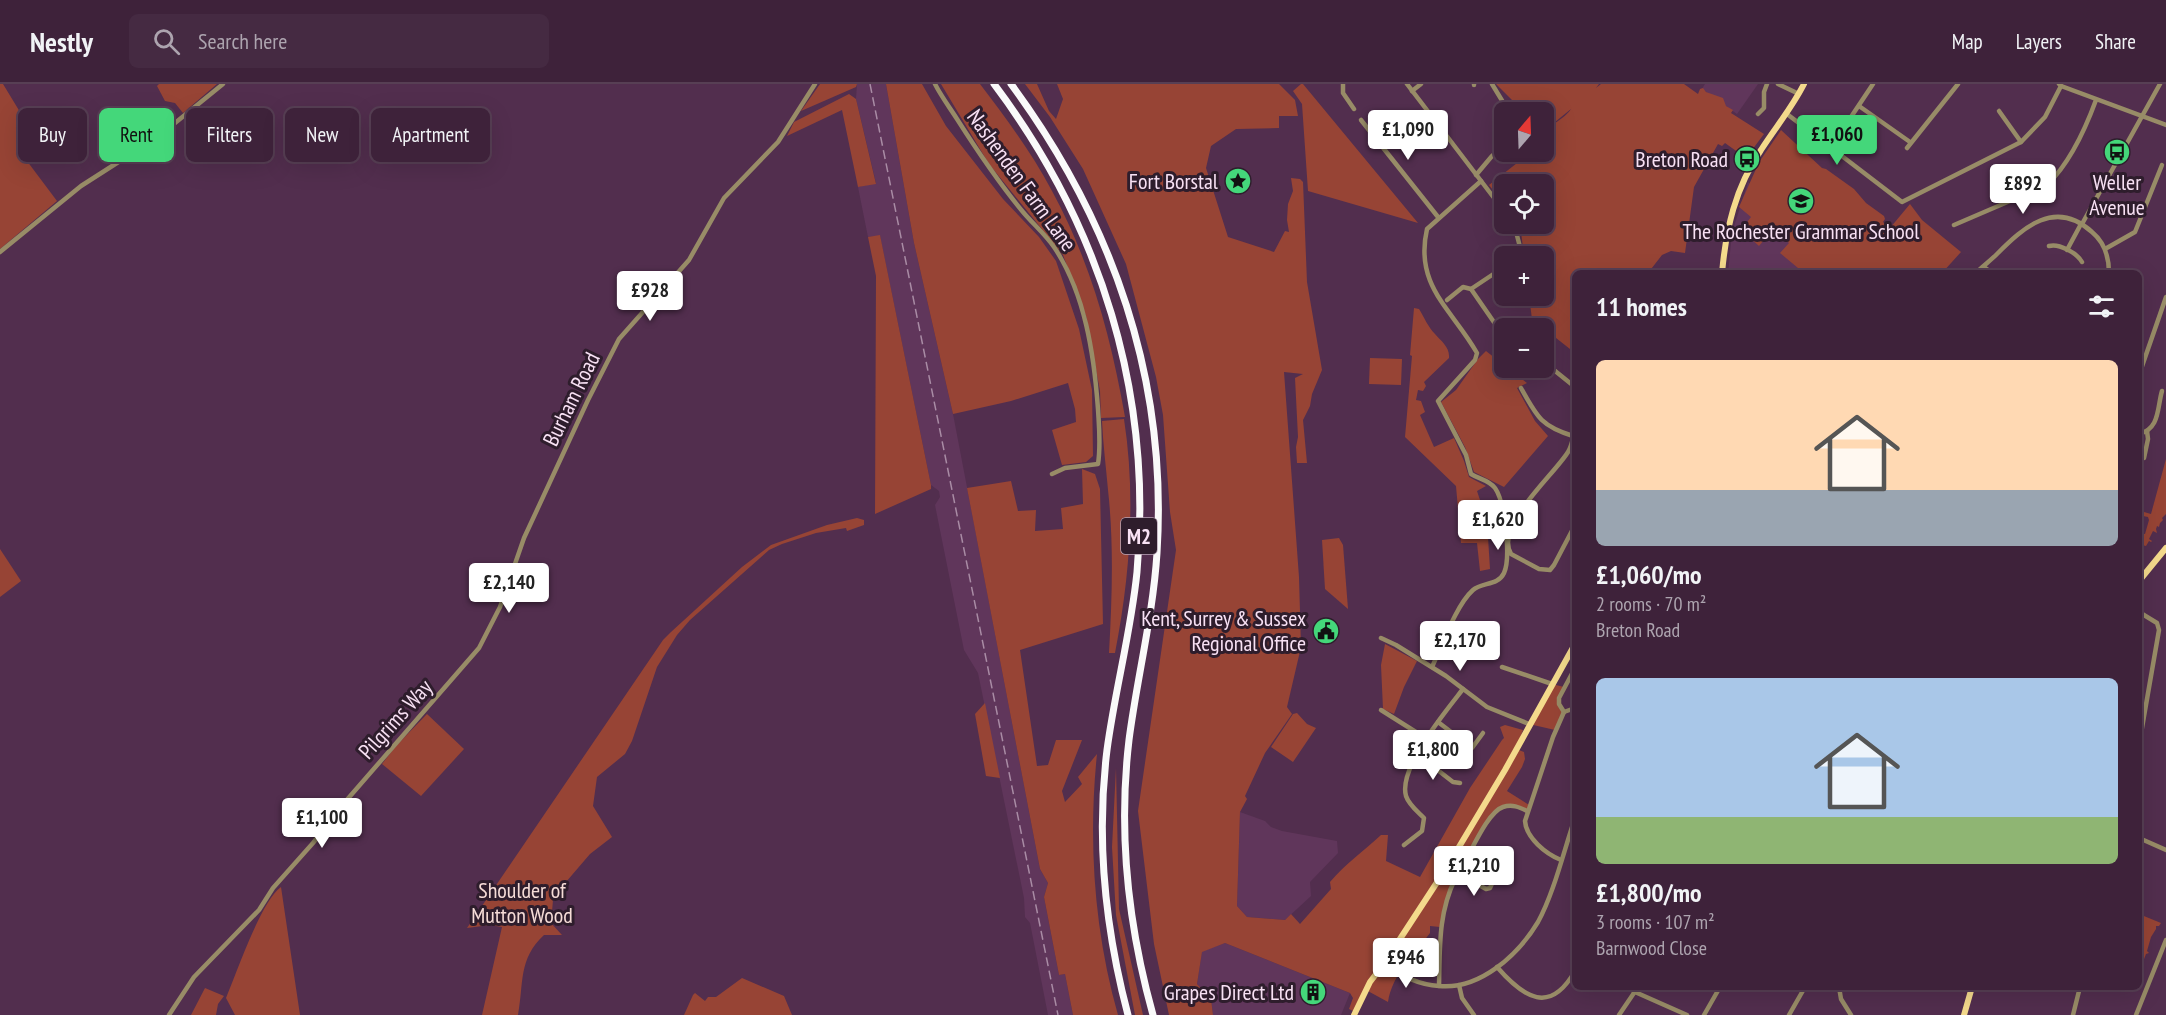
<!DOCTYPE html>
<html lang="en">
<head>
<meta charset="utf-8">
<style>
  body { margin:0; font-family:"PT Sans Narrow",sans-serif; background:#452a42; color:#f1f3f6; height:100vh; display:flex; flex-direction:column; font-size:22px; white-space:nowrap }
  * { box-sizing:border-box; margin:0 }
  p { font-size:20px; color:#ada4af }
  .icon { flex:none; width:33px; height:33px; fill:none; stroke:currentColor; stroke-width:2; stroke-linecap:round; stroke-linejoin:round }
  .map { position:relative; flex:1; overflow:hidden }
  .panel { position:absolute; left:1572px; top:186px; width:570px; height:720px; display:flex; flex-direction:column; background:#3e223a; border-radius:9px; box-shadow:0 6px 24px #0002,0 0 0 2px #573f54 }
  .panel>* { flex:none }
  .top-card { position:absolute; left:18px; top:24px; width:570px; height:54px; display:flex; gap:12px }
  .needle { width:39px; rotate:19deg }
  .buttons { position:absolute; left:1494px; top:18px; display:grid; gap:12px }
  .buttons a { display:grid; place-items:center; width:60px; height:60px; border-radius:9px; background:#3e223a; box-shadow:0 6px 24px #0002,0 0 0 2px #573f54; font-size:30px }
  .price { position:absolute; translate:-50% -51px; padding:0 14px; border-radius:6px; background:#fff; color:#222; font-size:20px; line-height:39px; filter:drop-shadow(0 2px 3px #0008) }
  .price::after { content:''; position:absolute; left:50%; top:36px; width:18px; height:14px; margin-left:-9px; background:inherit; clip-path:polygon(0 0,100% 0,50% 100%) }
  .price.active { background:#44d77a; color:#111 }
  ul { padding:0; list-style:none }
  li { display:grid; align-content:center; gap:12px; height:318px; padding:0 24px }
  li span { display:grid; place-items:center; height:186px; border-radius:9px; color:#555 }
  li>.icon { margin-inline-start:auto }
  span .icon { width:108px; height:108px; fill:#fffc; stroke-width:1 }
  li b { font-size:26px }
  h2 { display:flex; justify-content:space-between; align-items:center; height:72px; padding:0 24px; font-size:26px }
  .pill { padding:0 21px; border-radius:9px; background:#3e223a; box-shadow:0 6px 24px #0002,0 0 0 2px #573f54; font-size:21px; line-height:54px }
  .pill.active { background:#44d77a; color:#111 }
  header { display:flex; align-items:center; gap:36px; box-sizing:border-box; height:84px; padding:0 30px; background:#3e223a; border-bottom:2px solid #573f54 }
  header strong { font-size:28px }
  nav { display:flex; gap:33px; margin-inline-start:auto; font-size:21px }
  .search { width:420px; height:54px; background:#452a42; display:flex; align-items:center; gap:15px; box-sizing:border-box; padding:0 21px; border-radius:9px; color:#ada4af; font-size:22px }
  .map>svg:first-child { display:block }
</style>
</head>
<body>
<header>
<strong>Nestly</strong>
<div class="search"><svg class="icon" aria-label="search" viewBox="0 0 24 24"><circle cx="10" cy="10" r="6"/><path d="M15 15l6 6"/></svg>Search here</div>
<nav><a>Map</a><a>Layers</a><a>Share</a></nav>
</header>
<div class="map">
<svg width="2166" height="931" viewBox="0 0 2166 931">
  <rect width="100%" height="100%" fill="#522e4e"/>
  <g fill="#60365b">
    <polygon points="857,0 886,0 914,159 953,330 1040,785 1048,799 1044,813 1059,891 1065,890 1073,931 1048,931 1030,839 1025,833 1024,814 978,589 964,566 935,421 940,413 939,407 931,401 880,152 868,153 858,103 876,99 856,15"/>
    <polygon points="1705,0 1758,0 1737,30 1702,5"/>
    <polygon points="1748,98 1836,189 1728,189 1732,149"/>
    <polygon points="1240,728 1265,737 1271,743 1282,747 1337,757 1338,769 1310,798 1311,812 1285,836 1247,833 1237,822"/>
    <polygon points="1225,859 1350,909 1341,931 1213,931 1211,915 1197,900 1202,867"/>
  </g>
  <g fill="#974435">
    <polygon points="0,0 3,0 37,56 27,77 57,117 0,165"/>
    <polygon points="159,0 217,0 183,29 175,19 165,17 157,2"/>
    <polygon points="820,0 857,0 856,3 801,27"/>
    <polygon points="886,0 922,0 946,42 1003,115 1039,153 1056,177 1079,245 1092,306 1093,372 1086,378 1062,381 1052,346 1076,338 1075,325 1068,299 1011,317 953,330 914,159"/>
    <path d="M941,0H980C1006,34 1032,69 1052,107C1091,179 1111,253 1125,333L1101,334L1100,307L1086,232L1063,171L989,80Z"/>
    <path d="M1025,0H1037L1049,27L1056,35L1063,15L1057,0H1279L1295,16L1298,32H1279V44L1236,45L1211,62L1206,84L1228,153L1274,168L1285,147L1289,148L1287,136L1288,120L1293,107L1291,94L1300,95L1303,98L1307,198L1322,286L1312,310L1310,322L1303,336L1307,379H1297L1296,363L1298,353L1295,294L1303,290L1284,288L1299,493L1301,563L1287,623L1292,630L1265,669L1245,712L1247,715L1240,728L1237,822L1247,833L1285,836L1291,830L1300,840L1331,805L1330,798C1346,779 1363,768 1381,751H1388L1386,777L1420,793L1470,704L1502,656L1504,654L1500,643L1505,641L1523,646L1516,665L1524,668L1525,675L1522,683L1507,707L1529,721L1527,727L1509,721L1493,730L1464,780L1454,773L1447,783L1457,790L1440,843L1430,842V849C1414,870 1392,891 1388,918L1366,906L1355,928L1349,925L1353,914L1350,909L1225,859L1202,868L1197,900L1211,915L1213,931H1169L1154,860L1138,727L1176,466L1170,428L1163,331L1156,293L1126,180L1083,85L1050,33Z"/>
    <polygon points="1301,0 1303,0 1418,139 1308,107 1302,20 1293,7"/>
    <path d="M1496,0H1599L1596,4L1601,0H1684L1698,10L1700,5L1703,4L1706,8L1723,14L1726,22L1733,26L1731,29L1764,50L1746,74L1725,59L1722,62L1718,60L1694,103L1685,169L1671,167L1662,171L1648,189H1575V269L1532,235L1529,212H1544V172H1524L1520,140H1544V100H1504V116L1502,118L1489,101L1531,68H1544C1544,63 1542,56 1544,53C1548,40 1564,36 1571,25L1544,47V28H1524Z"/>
    <polygon points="849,10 856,15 876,100 858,103 842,26 787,52 794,38"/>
    <polygon points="1781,46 1822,84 1826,85 1854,105 1866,119 1884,132 1885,135 1883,138 1890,144 1910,120 1922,136 1961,168 1942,189 1804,189 1780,169 1789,159 1773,145 1759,162 1741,146 1751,133 1739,123 1756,85 1755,84"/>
    <polygon points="880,151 931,401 931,405 875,430 876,192 868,153"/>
    <path d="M1414,224L1419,225C1424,233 1428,243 1435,250C1441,257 1450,263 1449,274L1424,298L1426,302L1423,307L1418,306L1416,316L1421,317L1425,328L1420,331L1434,363L1454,354L1464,377L1469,393L1486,402L1477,407L1487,437L1490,485L1480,487L1477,459H1461L1456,402L1405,353L1412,272L1410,271Z"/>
    <polygon points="1486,267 1527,299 1517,304 1535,337 1548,352 1504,403 1474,388 1465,363 1441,318 1456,306 1478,275"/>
    <polygon points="1370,274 1402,275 1401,301 1369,300"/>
    <path d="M1124,335C1136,412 1130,493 1115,569H1109C1112,515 1114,460 1108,406C1106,383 1103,360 1102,337Z"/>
    <polygon points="2166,375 2166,430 2162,434 2163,436 2160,439 2159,443 2157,442 2156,445 2157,449 2153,447 2149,455 2152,457 2151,458 2149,457 2146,462 2142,461 2139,464 2139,455 2141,455 2142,451 2139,449 2145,450 2149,436 2148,433 2143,432 2144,428 2151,430"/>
    <path d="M1082,385L1095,390L1100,405L1103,540L1020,566L1037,682L1048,681L1056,656H1082L1062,707L1065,718L1082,700L1078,693L1097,670C1088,757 1094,847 1118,931H1073L1065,890L1059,891L1044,813L1048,799L1040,785L967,404L1011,397L1018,427L1036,426L1035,447L1063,445L1061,424L1083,420Z"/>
    <path d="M857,434L864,436V441L847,447L846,444L816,449L782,460L769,466L690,536L677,551L657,583L632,657L625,670L597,693L593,722L612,753L590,770L560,805L553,816L551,839L562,851H544C518,875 524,899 518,931H482L502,843L490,841L467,844L663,556L671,548L742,483L771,461L827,441Z"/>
    <polygon points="1339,454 1343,461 1348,525 1325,505 1322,456"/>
    <polygon points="0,465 21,497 0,513"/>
    <polygon points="1385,560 1417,577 1404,603 1394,630 1383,625 1381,581"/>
    <polygon points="1552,600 1564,603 1559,614 1564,628 1555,646 1529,640"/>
    <polygon points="985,619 1000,694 986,692 975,630"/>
    <polygon points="1297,629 1307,640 1316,644 1293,678 1271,663 1293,630"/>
    <polygon points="427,630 464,665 421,712 382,680 395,663"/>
    <polygon points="1116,684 1119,825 1143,931 1135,931 1116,831 1112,763"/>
    <path d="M281,803L300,931H235L226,914C237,888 261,817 281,803Z"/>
    <polygon points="2139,830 2161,839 2159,842 2156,842 2156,845 2151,853 2147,867 2149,869 2146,870 2139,888"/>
    <polygon points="742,894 784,912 792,931 684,931 693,911 695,909 705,917 708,913 716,913"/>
    <polygon points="205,904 224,912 218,920 216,931 191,931"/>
  </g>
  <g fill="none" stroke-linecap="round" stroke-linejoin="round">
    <g stroke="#988c67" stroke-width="4.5">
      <path d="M935,0C941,12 950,24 957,35C978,68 999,99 1023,128C1033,140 1045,150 1054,163C1085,209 1094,270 1098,325C1099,343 1101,361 1098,380L1065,384L1052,390"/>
      <polyline points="1343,0 1343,9 1354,25"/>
      <polyline points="1407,0 1504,127"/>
      <polyline points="1492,0 1509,28"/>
      <polyline points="1778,0 1799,10"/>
      <polyline points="1474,1 1474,0"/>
      <polyline points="2061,2 2166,41"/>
      <polyline points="1412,7 1421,0"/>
      <polyline points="1859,22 1910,58"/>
      <polyline points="1999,27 2021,58"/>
      <polyline points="1758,30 1764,24 1764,8 1767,0"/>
      <polyline points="1787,30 1902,118 2021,58 2045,33 2061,2 2059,0"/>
      <polyline points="1361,36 1438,133"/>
      <polyline points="1831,63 1873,0"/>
      <polyline points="1907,64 1958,0"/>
      <polyline points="1476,91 1492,72 1504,62"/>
      <polyline points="1514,140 1520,163 1518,172"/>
      <polyline points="2082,140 2160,0"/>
      <path d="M1954,141L2047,101C2070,79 2085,46 2096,16"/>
      <path d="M2049,162C2059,159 2077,169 2082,178"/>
      <polyline points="2105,165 2135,148 2162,81"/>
      <polyline points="2067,166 2081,140"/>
      <polyline points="0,168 81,102 159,52 223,0"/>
      <polyline points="1504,183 1471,205 1498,244 1504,249"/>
      <polyline points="1984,183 1992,189"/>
      <path d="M1976,189C1983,182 1990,177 1997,170C2023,144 2055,114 2092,148C2104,158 2109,173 2109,189"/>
      <polyline points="1447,216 1463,203 1471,205"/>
      <polyline points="1544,278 1575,303"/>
      <polyline points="2139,291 2166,213"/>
      <path d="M1521,304C1537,333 1541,342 1573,352"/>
      <path d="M1575,346C1573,353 1572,362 1568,368C1554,391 1494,442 1511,470L1539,485L1550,486L1554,481L1575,441"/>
      <path d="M2139,350C2160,345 2157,324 2162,307"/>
      <polyline points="2144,374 2148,355 2147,347"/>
      <polyline points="2139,528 2157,539 2159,546 2139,661"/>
      <polyline points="1381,554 1396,561 1446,592 1487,623 1529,640"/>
      <path d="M1432,583C1442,562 1456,521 1473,506C1482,498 1498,502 1504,489C1511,474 1505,418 1495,404C1489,396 1479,395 1471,390L1466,371L1438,317L1475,276L1477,269C1452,225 1414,202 1427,145L1481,97"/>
      <polyline points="1502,583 1552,600"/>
      <polyline points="1381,626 1427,655"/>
      <polyline points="1564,628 1559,620 1559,614 1575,584"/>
      <polyline points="1564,628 1575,624"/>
      <polyline points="1438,638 1472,664 1483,649"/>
      <polyline points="1417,670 1453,698 1460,699"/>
      <polyline points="2139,754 2166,766"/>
      <path d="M1404,761L1422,747L1424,734C1417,727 1409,721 1406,712C1398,684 1446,627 1463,605"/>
      <path d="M1561,776C1546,770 1526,754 1525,737L1553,653L1564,628"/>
      <polyline points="1447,783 1486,805 1490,804 1494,795"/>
      <path d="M1460,786C1470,771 1487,728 1503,723C1512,720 1519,723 1527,727"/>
      <path d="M1383,881C1400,891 1419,901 1439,902C1480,906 1518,871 1538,838C1554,809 1564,766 1575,734"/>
      <path d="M1497,883C1524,914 1550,931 1575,887"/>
      <polyline points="1459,901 1462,914 1474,931"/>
      <path d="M1439,902C1440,865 1438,830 1455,795"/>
      <polyline points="1628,903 1635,908 1687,931"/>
      <polyline points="1839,903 1841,915 1851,931"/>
      <polyline points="169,931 194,893 259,826 273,804 313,759 345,718 479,564 500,523 524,454 588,316 619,255 689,176 724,114 778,58 815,0"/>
      <polyline points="1619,931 1638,903"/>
      <polyline points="1704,931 1720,903"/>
      <polyline points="1789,931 1805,903"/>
      <polyline points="2073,931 2080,903"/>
      <polyline points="2136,931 2166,856"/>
    </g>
    <g stroke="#f4da8c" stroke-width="6">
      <path d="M1722,189C1726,145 1735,104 1761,66C1775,44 1792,24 1804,0"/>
      <polyline points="2139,497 2166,464"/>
      <polyline points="1354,931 1370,898 1383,881 1447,783 1505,686 1575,560"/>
      <polyline points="1964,931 1972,903"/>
    </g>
    <g stroke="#fafafa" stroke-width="7">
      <path d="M994,0C1101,142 1153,310 1137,488C1131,548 1115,606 1107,666C1096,755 1105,844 1128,931"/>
      <path d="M1011,0C1113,138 1168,296 1157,469C1153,532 1137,594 1129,656C1118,749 1128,841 1153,931"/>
    </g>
    <polyline stroke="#a98ca5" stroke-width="1.5" stroke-dasharray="9 4.5" stroke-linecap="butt" points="870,0 1058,931"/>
  </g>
  <defs>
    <symbol id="bus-disc" viewBox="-11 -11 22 22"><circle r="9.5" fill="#44d77a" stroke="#2e1d2c"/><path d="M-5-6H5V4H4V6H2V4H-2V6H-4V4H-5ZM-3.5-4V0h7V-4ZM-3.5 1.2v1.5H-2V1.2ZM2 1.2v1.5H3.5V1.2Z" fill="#111"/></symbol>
    <symbol id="sight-disc" viewBox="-11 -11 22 22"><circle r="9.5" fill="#44d77a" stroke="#2e1d2c"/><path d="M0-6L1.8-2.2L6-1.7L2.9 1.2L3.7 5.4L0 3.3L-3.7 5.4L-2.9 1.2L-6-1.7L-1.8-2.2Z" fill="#111"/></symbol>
    <symbol id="school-disc" viewBox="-11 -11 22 22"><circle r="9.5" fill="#44d77a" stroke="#2e1d2c"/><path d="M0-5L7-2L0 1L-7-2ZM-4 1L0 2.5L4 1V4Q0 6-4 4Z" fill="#111"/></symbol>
    <symbol id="civic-disc" viewBox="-11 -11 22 22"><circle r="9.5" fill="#44d77a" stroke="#2e1d2c"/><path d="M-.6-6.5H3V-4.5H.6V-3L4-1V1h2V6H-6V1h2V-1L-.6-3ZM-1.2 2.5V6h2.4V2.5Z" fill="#111"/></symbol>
    <symbol id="building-disc" viewBox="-11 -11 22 22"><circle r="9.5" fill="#44d77a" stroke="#2e1d2c"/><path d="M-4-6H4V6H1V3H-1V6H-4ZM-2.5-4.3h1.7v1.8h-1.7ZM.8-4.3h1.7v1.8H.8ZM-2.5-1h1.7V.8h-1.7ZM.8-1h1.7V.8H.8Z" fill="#111"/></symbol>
  </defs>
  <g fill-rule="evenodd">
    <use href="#bus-disc" x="2102" y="53" width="30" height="30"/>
    <use href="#bus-disc" x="1732" y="60" width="30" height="30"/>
    <use href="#sight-disc" x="1223" y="82" width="30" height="30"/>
    <use href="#school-disc" x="1786" y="102" width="30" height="30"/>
    <use href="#civic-disc" x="1311" y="532" width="30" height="30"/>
    <use href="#building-disc" x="1298" y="893" width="30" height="30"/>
  </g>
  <g text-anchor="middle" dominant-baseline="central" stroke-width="6" stroke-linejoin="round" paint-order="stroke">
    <rect fill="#2e1d2c" stroke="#bba6b8" stroke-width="1.5" x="1121" y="434" width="36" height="36" rx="4.5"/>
    <g font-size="21" font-weight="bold" fill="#f8e1f4">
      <text x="1139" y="452">M2</text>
    </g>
    <g font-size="22" fill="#f8e1f4" stroke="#2e1d2c" text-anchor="end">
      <text x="1728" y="75">Breton Road</text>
      <text x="1218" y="97">Fort Borstal</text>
      <text x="2117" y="98" text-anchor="middle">Weller<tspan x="2117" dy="25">Avenue</tspan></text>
      <text x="1801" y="147" text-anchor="middle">The Rochester Grammar School</text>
      <text x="1306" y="534">Kent, Surrey &amp; Sussex<tspan x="1306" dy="25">Regional Office</tspan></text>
      <text x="1294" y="908">Grapes Direct Ltd</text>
    </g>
    <g font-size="22" fill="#f8e1f4" stroke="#2e1d2c">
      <text transform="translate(1022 96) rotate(54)">Nashenden Farm Lane</text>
      <text transform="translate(571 315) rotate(-64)">Burham Road</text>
      <text transform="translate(395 635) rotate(-48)">Pilgrims Way</text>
    </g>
    <g font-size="22" fill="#f6dcd7" stroke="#2e1d2c">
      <text x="522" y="806">Shoulder of<tspan x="522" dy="25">Mutton Wood</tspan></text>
    </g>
  </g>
</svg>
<div class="buttons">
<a><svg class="needle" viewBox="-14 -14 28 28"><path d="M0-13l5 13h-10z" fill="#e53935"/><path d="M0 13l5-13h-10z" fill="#ada4af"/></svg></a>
<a><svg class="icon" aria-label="locate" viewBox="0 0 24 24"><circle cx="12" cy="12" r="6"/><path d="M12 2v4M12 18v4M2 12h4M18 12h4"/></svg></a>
<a>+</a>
<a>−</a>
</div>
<b class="price" style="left:1408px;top:77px">£1,090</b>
<b class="price active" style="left:1837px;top:82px">£1,060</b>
<b class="price" style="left:2023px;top:131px">£892</b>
<b class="price" style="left:650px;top:238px">£928</b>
<b class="price" style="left:1498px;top:467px">£1,620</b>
<b class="price" style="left:509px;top:530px">£2,140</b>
<b class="price" style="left:1460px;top:588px">£2,170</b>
<b class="price" style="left:1433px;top:697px">£1,800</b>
<b class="price" style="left:322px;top:765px">£1,100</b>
<b class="price" style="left:1474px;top:813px">£1,210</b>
<b class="price" style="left:1406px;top:905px">£946</b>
<div class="top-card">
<a class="pill">Buy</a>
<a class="pill active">Rent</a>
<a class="pill">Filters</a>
<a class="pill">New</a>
<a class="pill">Apartment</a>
</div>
<section class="panel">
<h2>11 homes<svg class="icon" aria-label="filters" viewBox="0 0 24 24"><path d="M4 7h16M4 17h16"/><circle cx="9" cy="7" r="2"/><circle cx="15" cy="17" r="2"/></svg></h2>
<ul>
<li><span style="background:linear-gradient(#ffd9b3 70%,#9aa5b1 0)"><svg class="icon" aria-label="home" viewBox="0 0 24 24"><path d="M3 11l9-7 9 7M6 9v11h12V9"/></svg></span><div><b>£1,060/mo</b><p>2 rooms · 70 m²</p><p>Breton Road</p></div></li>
<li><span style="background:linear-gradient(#a9c7e8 75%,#8fb573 0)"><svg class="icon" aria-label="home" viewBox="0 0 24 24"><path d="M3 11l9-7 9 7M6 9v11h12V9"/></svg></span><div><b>£1,800/mo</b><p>3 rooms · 107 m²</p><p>Barnwood Close</p></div></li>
</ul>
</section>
</div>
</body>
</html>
